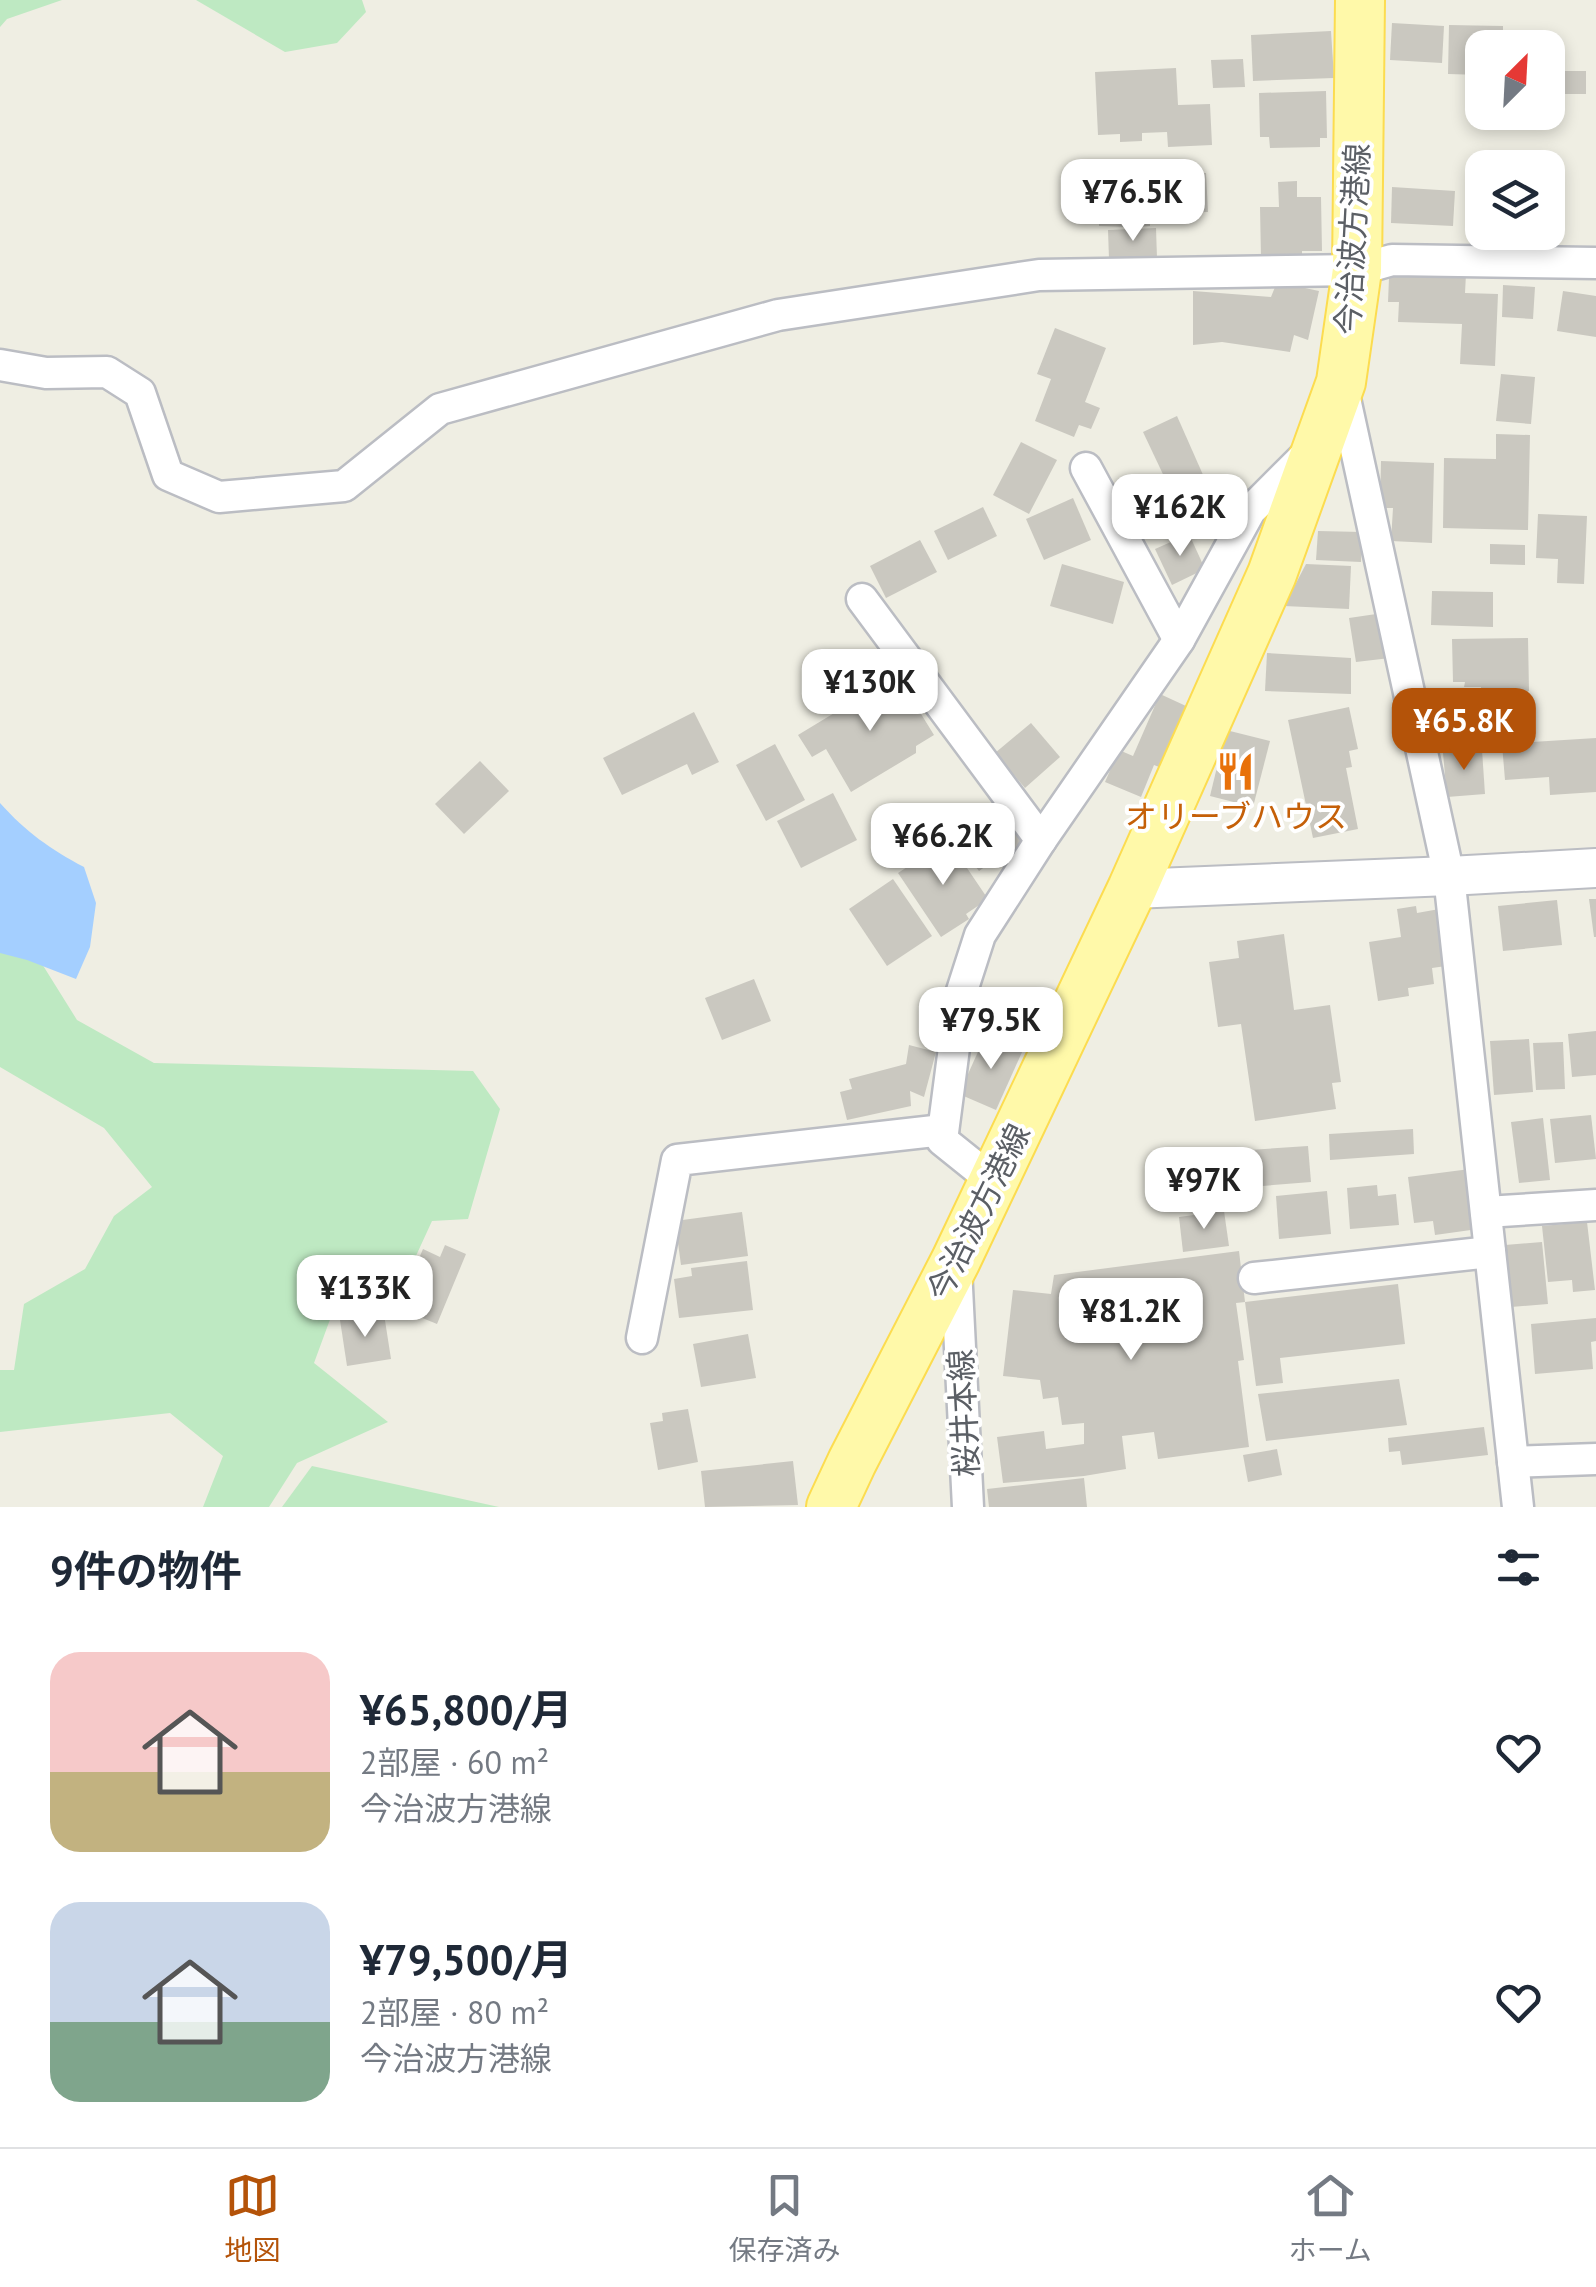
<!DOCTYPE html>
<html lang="ja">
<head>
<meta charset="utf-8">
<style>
  body { margin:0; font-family:"PT Sans","Noto Sans JP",sans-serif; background:#f6f6f7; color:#1f2937; height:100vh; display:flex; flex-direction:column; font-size:38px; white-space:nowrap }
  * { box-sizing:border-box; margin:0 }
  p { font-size:32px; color:#747a83 }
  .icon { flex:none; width:55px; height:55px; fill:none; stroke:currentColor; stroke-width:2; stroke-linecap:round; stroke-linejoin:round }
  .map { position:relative; height:1507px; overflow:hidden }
  .drawer { display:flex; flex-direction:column; background:#fff; flex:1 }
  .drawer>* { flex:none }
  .needle { width:65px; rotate:24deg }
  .fabs { position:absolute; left:1465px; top:30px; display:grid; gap:20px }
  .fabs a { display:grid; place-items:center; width:100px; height:100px; border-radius:20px; background:#fff; box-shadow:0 5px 15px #0003; font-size:50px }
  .price { position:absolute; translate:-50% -85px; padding:0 22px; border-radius:20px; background:#fff; color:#222; font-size:32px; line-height:65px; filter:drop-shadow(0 2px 5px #0008) }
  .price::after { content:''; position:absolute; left:50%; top:60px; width:30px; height:22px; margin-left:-15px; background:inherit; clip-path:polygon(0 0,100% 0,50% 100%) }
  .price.current { background:#b45309; color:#fff }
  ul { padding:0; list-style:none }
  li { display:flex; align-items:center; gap:30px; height:250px; padding:0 50px }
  li span { display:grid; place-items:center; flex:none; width:280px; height:200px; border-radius:30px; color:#555 }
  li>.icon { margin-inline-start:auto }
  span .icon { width:120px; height:120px; fill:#fffc; stroke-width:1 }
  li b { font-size:42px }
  h2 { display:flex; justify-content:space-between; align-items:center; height:120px; padding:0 50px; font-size:42px }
  .tab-bar { display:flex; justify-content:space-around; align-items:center; height:140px; border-top:2px solid #e0e1e3; background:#fff; font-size:28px; color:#747a83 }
  .tab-bar a { display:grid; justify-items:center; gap:5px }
  .tab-bar .current { color:#b45309 }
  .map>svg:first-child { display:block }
</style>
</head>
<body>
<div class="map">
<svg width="1596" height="1507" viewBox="0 0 1596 1507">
  <rect width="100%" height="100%" fill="#efeee3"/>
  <g fill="#bee9c2">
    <polygon points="0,0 62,0 7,19 0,27"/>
    <polygon points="196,0 362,0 366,12 337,43 285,52"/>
    <polygon points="0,917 29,943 77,1020 154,1063 473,1071 500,1109 468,1219 432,1221 404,1282 339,1295 314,1363 388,1422 297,1463 269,1507 203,1507 223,1456 170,1413 0,1432 0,1370 14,1370 24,1304 85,1269 114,1216 152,1187 104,1128 0,1067"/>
    <polygon points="312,1466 499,1507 282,1507"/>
  </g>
  <path fill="#a4cfff" d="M0,803C26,832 50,849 84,867L96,903L90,947L76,979L27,960L0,953Z"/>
  <g fill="#cac8c0">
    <polygon points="1392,23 1444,26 1442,63 1390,60"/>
    <polygon points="1449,25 1503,26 1503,48 1482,48 1482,75 1448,74"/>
    <polygon points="1331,31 1334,78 1253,81 1251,35"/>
    <polygon points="1548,53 1559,53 1559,71 1586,71 1586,94 1548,94"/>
    <polygon points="1243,59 1245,87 1213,88 1211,60"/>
    <polygon points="1176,68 1178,105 1210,104 1212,145 1168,147 1167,132 1142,133 1142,141 1120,142 1120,134 1098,135 1095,72"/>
    <polygon points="1326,91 1327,138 1320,138 1320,147 1270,148 1269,137 1260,137 1259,93"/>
    <polygon points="1476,154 1506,156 1506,168 1482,168 1482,184 1474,183"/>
    <polygon points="1206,173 1208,212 1157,213 1156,174"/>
    <polygon points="1297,181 1297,197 1321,197 1322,251 1302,251 1302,257 1261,257 1260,207 1279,207 1278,182"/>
    <polygon points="1134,185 1149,185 1150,226 1136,227"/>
    <polygon points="1392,187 1455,191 1453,226 1391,223"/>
    <polygon points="1099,188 1131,188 1130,227 1099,226"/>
    <polygon points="1156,228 1157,258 1109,259 1108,230"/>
    <polygon points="1397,271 1466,274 1465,293 1498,294 1495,366 1460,364 1462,324 1398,322 1399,302 1388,302 1389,278"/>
    <polygon points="1277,282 1319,291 1308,340 1294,335 1290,352 1222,342 1193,345 1193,291 1271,297"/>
    <polygon points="1503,285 1535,287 1533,319 1502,317"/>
    <polygon points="1563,291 1596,296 1596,337 1557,331"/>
    <polygon points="1055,328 1106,348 1085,402 1100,408 1091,429 1079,425 1074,437 1035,421 1051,379 1037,374"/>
    <polygon points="1501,374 1535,377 1531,424 1496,421"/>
    <polygon points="1177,416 1219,511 1187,525 1143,432"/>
    <polygon points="1496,434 1530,435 1528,530 1443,528 1444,458 1496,459"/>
    <polygon points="1021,442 1057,460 1029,514 993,495"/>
    <polygon points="1381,461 1434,463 1432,543 1391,541 1393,508 1380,508"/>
    <polygon points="1073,498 1091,540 1044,560 1026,519"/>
    <polygon points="983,507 997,536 948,560 934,531"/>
    <polygon points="1538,514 1587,516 1584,584 1557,583 1558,559 1536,558"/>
    <polygon points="1318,531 1362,532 1361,562 1316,560"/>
    <polygon points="1189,534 1205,569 1172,585 1155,549"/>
    <polygon points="920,540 937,572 886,598 870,566"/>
    <polygon points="1490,544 1525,545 1525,565 1490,564"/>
    <polygon points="1062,564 1124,582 1113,624 1050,606"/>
    <polygon points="1306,564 1351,566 1349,609 1284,606"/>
    <polygon points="1432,591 1493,592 1493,627 1431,625"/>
    <polygon points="1383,613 1390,658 1356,662 1349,618"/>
    <polygon points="1528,638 1529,691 1481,692 1481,687 1464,687 1465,682 1453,682 1452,639"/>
    <polygon points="1267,653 1351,658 1351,694 1265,691"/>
    <polygon points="897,675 934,735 916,746 916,753 851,792 826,749 812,757 798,735"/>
    <polygon points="1160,694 1186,706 1159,767 1154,765 1141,797 1105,782 1119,750 1133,756"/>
    <polygon points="1529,699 1532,736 1435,744 1433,720 1468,717 1467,704"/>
    <polygon points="1349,707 1358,749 1349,751 1352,767 1346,768 1358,829 1313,838 1288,720"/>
    <polygon points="694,712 719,762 692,775 687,764 622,795 603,758"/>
    <polygon points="1031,723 1060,757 1025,788 995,753"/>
    <polygon points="1226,730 1270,741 1253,807 1210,796"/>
    <polygon points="1596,738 1596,792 1550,795 1549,777 1505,780 1502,744"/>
    <polygon points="775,744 805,800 766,821 736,765"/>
    <polygon points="1482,750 1485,794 1447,797 1443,753"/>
    <polygon points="480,761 509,791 464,834 435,804"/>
    <polygon points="833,793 857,840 801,868 777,821"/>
    <polygon points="997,810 1026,847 999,868 993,861 979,871 956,842"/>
    <polygon points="948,840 988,899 966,914 969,919 941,937 898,873"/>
    <polygon points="893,879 932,936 887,966 849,909"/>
    <polygon points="1589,899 1596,899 1596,937 1594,937"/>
    <polygon points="1557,900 1562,945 1503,951 1498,906"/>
    <polygon points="1416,906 1417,913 1445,908 1453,965 1432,968 1434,984 1408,988 1409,996 1378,1001 1369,942 1401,937 1397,909"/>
    <polygon points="1284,934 1294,1010 1330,1005 1341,1082 1332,1083 1336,1109 1255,1121 1241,1024 1218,1027 1209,962 1239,958 1237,941"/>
    <polygon points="754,979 771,1021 722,1040 705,998"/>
    <polygon points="1596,1031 1596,1075 1572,1077 1568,1034"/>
    <polygon points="986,1034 1023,1050 996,1110 959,1094"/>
    <polygon points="1529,1039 1533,1092 1494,1095 1490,1041"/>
    <polygon points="1563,1042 1565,1089 1536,1090 1533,1043"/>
    <polygon points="909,1045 936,1052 924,1097 910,1091 911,1106 847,1120 840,1092 852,1089 849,1079 906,1064"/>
    <polygon points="1591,1115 1596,1159 1555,1163 1550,1119"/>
    <polygon points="1543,1118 1550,1180 1519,1183 1511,1122"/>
    <polygon points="1413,1129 1414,1154 1330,1160 1329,1134"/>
    <polygon points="1308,1146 1311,1182 1237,1188 1235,1151"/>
    <polygon points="1470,1169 1478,1229 1435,1235 1433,1221 1414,1223 1408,1177"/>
    <polygon points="1377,1185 1378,1196 1396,1194 1399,1225 1350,1229 1347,1188"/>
    <polygon points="1327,1191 1331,1234 1279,1239 1276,1196"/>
    <polygon points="1224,1211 1229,1246 1183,1252 1179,1217"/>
    <polygon points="742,1212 748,1256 681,1265 675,1221"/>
    <polygon points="1587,1222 1595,1290 1573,1292 1572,1280 1548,1282 1542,1226"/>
    <polygon points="1542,1242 1548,1304 1511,1307 1505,1245"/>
    <polygon points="445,1245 466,1254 437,1324 398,1308 423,1249 440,1257"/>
    <polygon points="1239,1251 1245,1302 1236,1303 1244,1360 1238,1361 1249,1447 1158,1459 1154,1432 1122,1436 1126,1469 1084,1476 1003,1483 997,1437 1044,1431 1046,1449 1084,1444 1084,1423 1062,1425 1058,1397 1043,1399 1040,1380 1003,1376 1013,1290 1051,1294 1054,1275"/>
    <polygon points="747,1261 753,1310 679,1318 674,1279 692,1276 691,1268"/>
    <polygon points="1398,1284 1405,1344 1280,1358 1283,1383 1256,1386 1245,1302"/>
    <polygon points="384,1314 391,1359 347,1366 340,1320"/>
    <polygon points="1596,1318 1596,1341 1591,1342 1593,1369 1535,1374 1531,1324"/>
    <polygon points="748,1334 756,1378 701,1387 693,1344"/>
    <polygon points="1399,1379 1407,1425 1266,1441 1258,1394"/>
    <polygon points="688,1409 698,1462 658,1470 650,1423 663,1421 662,1413"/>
    <polygon points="1484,1427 1488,1455 1402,1465 1400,1451 1389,1452 1388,1438"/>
    <polygon points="1277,1449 1282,1475 1248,1482 1243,1455"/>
    <polygon points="793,1461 798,1505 705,1507 701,1471"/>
    <polygon points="1084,1478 1087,1507 989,1507 987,1489"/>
  </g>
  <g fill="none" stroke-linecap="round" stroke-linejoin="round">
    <defs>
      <g id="minor">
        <polyline points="0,365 46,373 107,372 140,393 168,475 219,497 344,486 440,409 778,315 1039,275 1357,270 1392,260 1596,263"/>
        <polyline points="1342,385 1449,876 1518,1507"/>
        <polyline points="1086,468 1179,640 1250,511 1309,452"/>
        <polyline points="862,599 1041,840"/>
        <polyline points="993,1181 942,1140 961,994 980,935 1041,840 1179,640"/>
        <polyline points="1486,1212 1596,1205"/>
        <polyline points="956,1268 968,1507"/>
        <polyline points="1254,1278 1490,1252"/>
        <polyline points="642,1338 677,1160 943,1130"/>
        <polyline points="1513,1462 1596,1459"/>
      </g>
      <polyline id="tertiary" points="1132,889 1449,876 1596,868"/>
      <polyline id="primary" points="831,1507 852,1462 956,1260 1132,889 1272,574 1341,382 1357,270 1360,0"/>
    </defs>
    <use href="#minor" stroke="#bbbdc3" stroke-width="35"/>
    <use href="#tertiary" stroke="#bbbdc3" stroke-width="42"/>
    <use href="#primary" stroke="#fcdc50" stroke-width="52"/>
    <use href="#minor" stroke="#fff" stroke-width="30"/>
    <use href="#tertiary" stroke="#fff" stroke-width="38"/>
    <use href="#primary" stroke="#fff9a9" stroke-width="48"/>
  </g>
  <defs>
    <symbol id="restaurant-bare" viewBox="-9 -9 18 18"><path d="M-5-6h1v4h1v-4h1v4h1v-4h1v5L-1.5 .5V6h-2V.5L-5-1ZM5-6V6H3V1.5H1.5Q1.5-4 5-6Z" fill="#e8710a" stroke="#fff" stroke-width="2.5" paint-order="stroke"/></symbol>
  </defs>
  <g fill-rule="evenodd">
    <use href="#restaurant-bare" x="1208" y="744" width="55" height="55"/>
  </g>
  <g text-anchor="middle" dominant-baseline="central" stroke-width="8" stroke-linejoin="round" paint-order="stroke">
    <g font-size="32" fill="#5b5f65" stroke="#fff">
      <text transform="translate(1352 239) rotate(-87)">今治波方港線</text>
      <text transform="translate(978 1212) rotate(-64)">今治波方港線</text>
      <text transform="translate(963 1413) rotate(-93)">桜井本線</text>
    </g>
    <g font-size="32" fill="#c56008" stroke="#fff">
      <text x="1236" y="816">オリーブハウス</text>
    </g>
  </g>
</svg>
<div class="fabs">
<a><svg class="needle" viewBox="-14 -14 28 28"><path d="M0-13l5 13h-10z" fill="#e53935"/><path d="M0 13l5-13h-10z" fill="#747a83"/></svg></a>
<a><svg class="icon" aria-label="layers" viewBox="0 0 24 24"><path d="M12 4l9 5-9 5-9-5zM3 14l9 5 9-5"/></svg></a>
</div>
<b class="price" style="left:1133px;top:244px">¥76.5K</b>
<b class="price" style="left:1180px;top:559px">¥162K</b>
<b class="price" style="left:870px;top:734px">¥130K</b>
<b class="price current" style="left:1464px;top:773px">¥65.8K</b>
<b class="price" style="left:943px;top:888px">¥66.2K</b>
<b class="price" style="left:991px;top:1072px">¥79.5K</b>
<b class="price" style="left:1204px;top:1232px">¥97K</b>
<b class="price" style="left:365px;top:1340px">¥133K</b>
<b class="price" style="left:1131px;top:1363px">¥81.2K</b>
</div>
<section class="drawer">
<h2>9件の物件<svg class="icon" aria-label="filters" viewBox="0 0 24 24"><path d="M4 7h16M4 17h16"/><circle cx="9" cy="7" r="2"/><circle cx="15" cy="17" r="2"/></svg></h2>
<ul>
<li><span style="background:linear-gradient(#f6c9c9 60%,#c2b280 0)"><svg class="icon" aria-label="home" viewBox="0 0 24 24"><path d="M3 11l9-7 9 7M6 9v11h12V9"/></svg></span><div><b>¥65,800/月</b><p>2部屋 · 60 m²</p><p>今治波方港線</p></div><svg class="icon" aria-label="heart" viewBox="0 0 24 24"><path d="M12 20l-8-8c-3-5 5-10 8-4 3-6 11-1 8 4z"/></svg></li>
<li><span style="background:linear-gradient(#c9d6e8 60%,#7fa58c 0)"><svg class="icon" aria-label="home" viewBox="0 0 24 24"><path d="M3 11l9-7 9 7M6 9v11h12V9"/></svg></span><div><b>¥79,500/月</b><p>2部屋 · 80 m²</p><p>今治波方港線</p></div><svg class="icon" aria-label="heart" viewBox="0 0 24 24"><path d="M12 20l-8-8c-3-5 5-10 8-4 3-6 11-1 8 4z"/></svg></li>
</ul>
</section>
<nav class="tab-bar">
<a class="current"><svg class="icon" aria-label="map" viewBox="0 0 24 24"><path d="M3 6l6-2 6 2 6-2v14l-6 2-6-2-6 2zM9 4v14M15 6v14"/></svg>地図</a>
<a><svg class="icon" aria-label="saved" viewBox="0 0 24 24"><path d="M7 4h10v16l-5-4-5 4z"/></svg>保存済み</a>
<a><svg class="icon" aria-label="home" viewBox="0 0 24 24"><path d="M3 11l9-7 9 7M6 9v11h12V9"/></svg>ホーム</a>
</nav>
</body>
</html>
